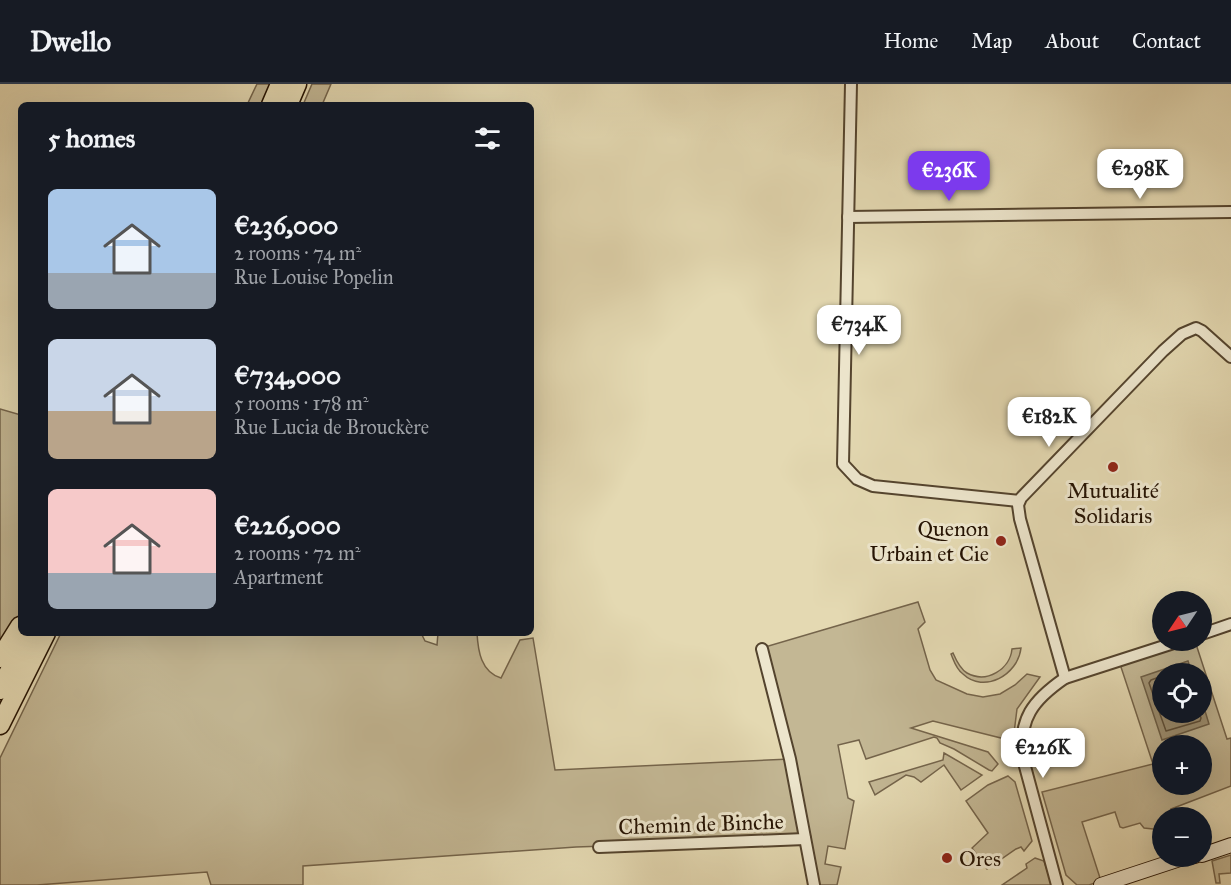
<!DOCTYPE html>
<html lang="en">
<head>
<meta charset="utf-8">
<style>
  body { margin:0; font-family:"IM FELL Great Primer",serif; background:#242831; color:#f1f3f6; height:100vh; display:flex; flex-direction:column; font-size:22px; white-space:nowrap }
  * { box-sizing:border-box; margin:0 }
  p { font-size:20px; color:#9ea1a6 }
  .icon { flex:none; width:33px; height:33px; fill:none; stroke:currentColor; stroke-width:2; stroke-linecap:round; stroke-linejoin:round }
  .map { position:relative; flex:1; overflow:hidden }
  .drawer { position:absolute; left:18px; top:18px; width:516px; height:534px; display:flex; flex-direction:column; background:#171b24; border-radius:9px; box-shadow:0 6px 24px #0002 }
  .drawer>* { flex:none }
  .needle { width:39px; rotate:235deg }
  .fabs { position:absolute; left:1152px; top:507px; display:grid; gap:12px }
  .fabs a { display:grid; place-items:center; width:60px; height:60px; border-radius:50%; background:#171b24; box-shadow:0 6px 24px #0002; font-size:30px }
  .price { position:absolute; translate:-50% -51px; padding:0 14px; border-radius:12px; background:#fff; color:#222; font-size:20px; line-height:39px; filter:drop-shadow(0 2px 3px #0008) }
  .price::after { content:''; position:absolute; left:50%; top:36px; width:18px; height:14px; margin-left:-9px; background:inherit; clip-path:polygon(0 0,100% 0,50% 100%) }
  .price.selected { background:#7c3aed; color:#fff }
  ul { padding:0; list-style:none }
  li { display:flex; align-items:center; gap:18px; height:150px; padding:0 30px }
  li span { display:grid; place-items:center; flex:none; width:168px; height:120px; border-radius:9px; color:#555 }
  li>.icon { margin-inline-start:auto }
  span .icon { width:72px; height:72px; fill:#fffc; stroke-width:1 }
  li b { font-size:26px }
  h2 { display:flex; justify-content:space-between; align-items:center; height:72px; padding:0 30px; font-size:26px }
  header { display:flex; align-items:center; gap:36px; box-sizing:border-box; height:84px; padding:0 30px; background:#171b24; border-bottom:2px solid #363941 }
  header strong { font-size:28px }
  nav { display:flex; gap:33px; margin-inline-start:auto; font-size:21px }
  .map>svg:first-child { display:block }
</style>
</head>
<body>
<header>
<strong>Dwello</strong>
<nav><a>Home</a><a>Map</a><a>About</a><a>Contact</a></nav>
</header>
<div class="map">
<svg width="1231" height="801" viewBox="0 0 1231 801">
  <rect width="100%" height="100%" fill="#e4d9b2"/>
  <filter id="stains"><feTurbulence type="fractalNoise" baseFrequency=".00333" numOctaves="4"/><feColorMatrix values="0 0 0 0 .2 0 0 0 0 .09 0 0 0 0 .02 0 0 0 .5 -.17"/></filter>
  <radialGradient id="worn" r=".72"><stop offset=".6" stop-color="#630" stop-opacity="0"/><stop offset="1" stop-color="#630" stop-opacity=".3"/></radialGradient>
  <g fill="#c3b794" stroke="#74644b" stroke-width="1.5" fill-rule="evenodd">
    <polygon points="257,0 271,0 263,21 247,21"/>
    <polygon points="312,0 331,0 322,21 303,21"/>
    <polygon points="0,325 21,331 21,529 0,563"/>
    <polygon points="918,518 925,538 918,545 930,586 936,596 967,610 983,613 1000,610 1015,601 1027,590 1040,593 1017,625 1013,657 933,637 911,644 988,668 998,680 992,687 989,686 954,665 940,659 937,654 934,653 866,675 859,656 838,661 848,714 854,717 845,765 828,762 825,780 841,783 837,801 819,801 765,563"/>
    <path d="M61,549H421L425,557L437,561L438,549H477C478,567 481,588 501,594L520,556L533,554L555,686L790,675L805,755L576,763L303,782V801H211L207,788L37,801H0V674Z"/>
    <path d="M1183,557H1195L1227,655L1231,654V702L1171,725L1174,733L1162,734V752L1153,745L1144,744L1140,739L1123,744L1120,743L1115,728L1082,738L1101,797L1089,801H1077L1066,791L1042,708L1153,680L1119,577ZM1162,590H1202V628H1162ZM1162,662H1202V700H1162Z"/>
    <path d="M1021,564C1018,591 984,610 963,590C956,585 954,577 951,570L953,569C956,576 960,585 967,589C987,600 1010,585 1012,565Z"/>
    <polygon points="944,669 982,691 961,706 944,681 921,698 914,693 906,691 875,711 869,698 943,676"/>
    <polygon points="1008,692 1015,698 1032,757 1024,767 1021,763 1016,765 987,785 972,764 988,749 966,717 988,701"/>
    <polygon points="1231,771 1231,789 1219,790 1220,799 1216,799 1212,777"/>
    <polygon points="1035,774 1044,777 1052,801 1002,801 1027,784 1026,780"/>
  </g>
  <polygon fill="#a39576" stroke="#706148" stroke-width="1.5" points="1188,577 1192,589 1162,590 1162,628 1202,628 1202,617 1209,640 1162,656 1141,593"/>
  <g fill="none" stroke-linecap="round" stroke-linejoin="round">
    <polyline stroke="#64543c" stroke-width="1.5" points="1162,592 1151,596 1149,599 1166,647 1200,637 1201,634 1199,628"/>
    <defs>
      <g id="street">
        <polyline points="851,0 843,380 857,395 873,402 1019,417"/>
        <polyline points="848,133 1231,128"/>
        <polyline points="1202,550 1231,540"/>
        <polyline points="762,565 790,675 814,801"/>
        <polyline points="1065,594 1020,435 1018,421 1021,414 1163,267 1182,250 1196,244 1202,247 1231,273"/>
        <polyline points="599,763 805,755"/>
        <path d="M1057,801L1023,675C1018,635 1033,616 1065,594L1183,556"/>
      </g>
      <g id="secondary">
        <polyline points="1202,771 1231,761"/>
        <polyline points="1101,801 1186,773 1195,772"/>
      </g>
      <g id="highway">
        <polyline points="271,21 280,0"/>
        <polyline points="288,21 297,0"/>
        <polyline points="0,574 20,542"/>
        <polyline points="0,606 28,549"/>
        <polyline points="0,641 46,549"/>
      </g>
    </defs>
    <use href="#street" stroke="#54442e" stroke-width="14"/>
    <use href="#secondary" stroke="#241202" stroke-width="16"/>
    <use href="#highway" stroke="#241202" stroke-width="21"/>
    <use href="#street" stroke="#ede6cd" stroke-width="10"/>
    <use href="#secondary" stroke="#ede6cd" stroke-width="14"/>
    <use href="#highway" stroke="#e4d9b2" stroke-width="18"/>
  </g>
  <g fill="#8f2418" stroke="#ede6cd" stroke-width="2">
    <circle cx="1113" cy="383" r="6"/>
    <circle cx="1001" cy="457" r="6"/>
    <circle cx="947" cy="774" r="6"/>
  </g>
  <g text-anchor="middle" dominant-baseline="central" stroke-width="6" stroke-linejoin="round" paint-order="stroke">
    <g font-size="22" fill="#241202" stroke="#ede6cd">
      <text x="1113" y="406">Mutualité<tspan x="1113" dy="25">Solidaris</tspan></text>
      <text x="989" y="444" text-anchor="end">Quenon<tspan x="989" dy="25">Urbain et Cie</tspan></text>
      <text x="959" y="774" text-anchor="start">Ores</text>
    </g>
    <g font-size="22" fill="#241202" stroke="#ede6cd">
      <text transform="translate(701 740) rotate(-2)">Chemin de Binche</text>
    </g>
  </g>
  <rect width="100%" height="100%" filter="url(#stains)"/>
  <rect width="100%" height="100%" fill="url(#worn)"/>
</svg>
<div class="fabs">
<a><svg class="needle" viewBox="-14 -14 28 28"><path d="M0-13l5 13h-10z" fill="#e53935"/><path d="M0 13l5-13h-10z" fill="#9ea1a6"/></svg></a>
<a><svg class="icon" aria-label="locate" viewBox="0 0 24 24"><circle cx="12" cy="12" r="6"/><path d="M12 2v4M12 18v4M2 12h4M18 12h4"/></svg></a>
<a>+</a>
<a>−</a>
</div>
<b class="price" style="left:1140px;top:116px">€298K</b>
<b class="price selected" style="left:949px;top:118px">€236K</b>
<b class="price" style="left:859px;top:272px">€734K</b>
<b class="price" style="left:1049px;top:364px">€182K</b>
<b class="price" style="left:1043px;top:695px">€226K</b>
<section class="drawer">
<h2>5 homes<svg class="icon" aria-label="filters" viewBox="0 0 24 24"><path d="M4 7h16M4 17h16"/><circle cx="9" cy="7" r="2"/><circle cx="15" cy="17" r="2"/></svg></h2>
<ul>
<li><span style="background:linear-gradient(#a9c7e8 70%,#9aa5b1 0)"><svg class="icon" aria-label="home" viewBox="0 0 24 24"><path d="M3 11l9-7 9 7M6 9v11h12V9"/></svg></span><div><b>€236,000</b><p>2 rooms · 74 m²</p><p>Rue Louise Popelin</p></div></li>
<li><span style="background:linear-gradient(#c9d6e8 60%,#b9a48a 0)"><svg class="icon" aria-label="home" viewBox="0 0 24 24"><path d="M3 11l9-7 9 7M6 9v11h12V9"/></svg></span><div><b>€734,000</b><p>5 rooms · 178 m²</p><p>Rue Lucia de Brouckère</p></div></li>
<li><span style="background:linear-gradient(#f6c9c9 70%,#9aa5b1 0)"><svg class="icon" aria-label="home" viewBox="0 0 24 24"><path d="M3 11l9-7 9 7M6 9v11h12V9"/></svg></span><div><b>€226,000</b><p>2 rooms · 72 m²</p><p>Apartment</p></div></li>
</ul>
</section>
</div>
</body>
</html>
